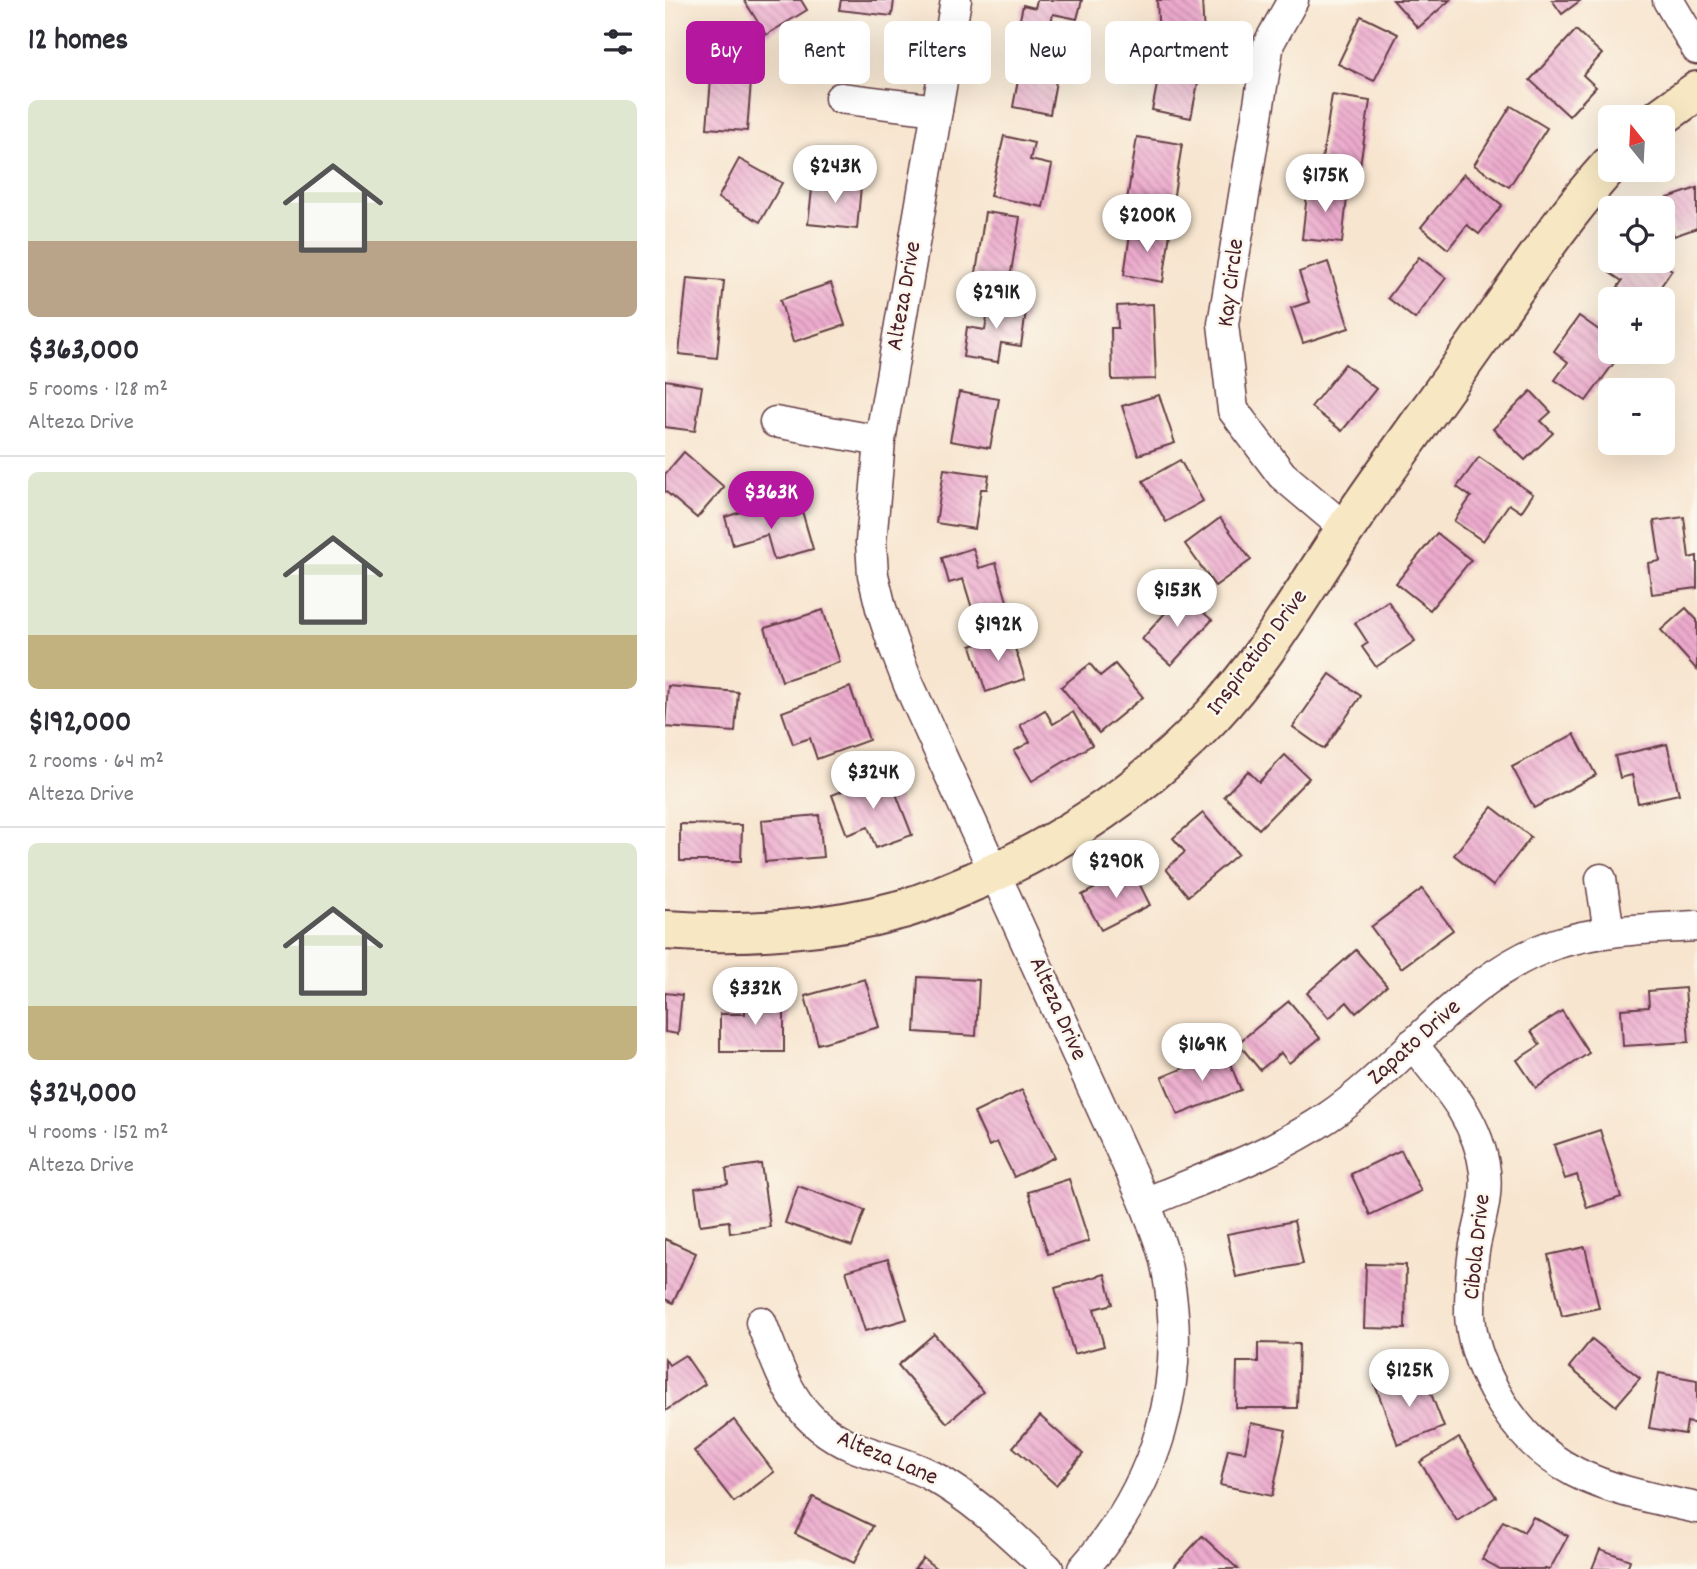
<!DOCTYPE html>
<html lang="en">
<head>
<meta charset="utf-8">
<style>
  body { margin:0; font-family:Dekko,sans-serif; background:#f2f2f3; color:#2b2b33; height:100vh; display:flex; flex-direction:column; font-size:26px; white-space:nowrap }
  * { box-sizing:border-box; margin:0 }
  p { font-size:23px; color:#7c7c81 }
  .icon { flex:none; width:38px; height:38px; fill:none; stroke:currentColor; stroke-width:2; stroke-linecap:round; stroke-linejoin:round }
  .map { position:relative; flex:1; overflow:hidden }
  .details { display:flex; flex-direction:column; background:#fff; width:665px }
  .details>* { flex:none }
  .guide { position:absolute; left:21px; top:21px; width:665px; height:63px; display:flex; gap:14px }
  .needle { width:46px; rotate:342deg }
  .controls { position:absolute; left:933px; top:105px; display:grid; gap:14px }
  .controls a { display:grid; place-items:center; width:77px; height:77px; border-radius:10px; background:#fff; box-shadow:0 7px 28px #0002; font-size:35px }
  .price { position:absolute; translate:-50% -60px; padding:0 16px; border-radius:24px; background:#fff; color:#222; font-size:23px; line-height:46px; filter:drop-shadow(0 2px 4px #0008) }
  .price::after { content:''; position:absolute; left:50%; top:42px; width:21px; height:16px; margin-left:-10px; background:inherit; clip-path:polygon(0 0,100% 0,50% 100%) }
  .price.selected { background:#b5179e; color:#fff }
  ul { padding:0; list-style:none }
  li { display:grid; align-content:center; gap:14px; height:371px; padding:0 28px }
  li+li { border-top:2px solid #e1e1e2 }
  li span { display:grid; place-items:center; height:217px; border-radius:10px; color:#555 }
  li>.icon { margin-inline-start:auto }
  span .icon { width:126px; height:126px; fill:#fffc; stroke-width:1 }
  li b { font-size:30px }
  h2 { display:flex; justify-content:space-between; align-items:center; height:84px; padding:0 28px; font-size:30px }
  .pill { padding:0 24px; border-radius:10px; background:#fff; box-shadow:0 7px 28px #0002; font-size:24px; line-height:63px }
  .pill.selected { background:#b5179e; color:#fff }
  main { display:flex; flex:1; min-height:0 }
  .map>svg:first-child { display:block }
</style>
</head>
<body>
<main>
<section class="details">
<h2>12 homes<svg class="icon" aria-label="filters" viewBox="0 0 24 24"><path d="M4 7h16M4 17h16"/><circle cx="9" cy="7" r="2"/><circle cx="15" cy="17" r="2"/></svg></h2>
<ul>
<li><span style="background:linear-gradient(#dfe7d0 65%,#b9a48a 0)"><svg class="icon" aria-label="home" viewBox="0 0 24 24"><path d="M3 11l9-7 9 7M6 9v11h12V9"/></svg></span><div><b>$363,000</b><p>5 rooms · 128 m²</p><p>Alteza Drive</p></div></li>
<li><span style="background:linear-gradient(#dfe7d0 75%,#c2b280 0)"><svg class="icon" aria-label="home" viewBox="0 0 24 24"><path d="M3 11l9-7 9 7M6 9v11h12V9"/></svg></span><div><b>$192,000</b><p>2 rooms · 64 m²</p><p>Alteza Drive</p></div></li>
<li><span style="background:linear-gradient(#dfe7d0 75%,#c2b280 0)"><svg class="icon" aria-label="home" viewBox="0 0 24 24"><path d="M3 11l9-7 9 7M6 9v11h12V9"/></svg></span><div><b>$324,000</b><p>4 rooms · 152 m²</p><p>Alteza Drive</p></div></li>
</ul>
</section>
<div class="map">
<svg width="1032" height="1569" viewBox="0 0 1032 1569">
  <defs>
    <pattern id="building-back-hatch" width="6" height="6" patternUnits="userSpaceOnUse" patternTransform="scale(1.75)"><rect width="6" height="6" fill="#edabce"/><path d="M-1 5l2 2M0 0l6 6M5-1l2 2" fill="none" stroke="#c28ba7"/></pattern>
  </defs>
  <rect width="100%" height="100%" fill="#fbf7ec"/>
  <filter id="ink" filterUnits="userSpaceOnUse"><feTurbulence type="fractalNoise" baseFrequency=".0143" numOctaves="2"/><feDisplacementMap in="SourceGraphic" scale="14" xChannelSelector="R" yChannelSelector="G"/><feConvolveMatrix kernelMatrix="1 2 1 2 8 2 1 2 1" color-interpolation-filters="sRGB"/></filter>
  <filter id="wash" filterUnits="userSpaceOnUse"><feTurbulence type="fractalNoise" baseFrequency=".00686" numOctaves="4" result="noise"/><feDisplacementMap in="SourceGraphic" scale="28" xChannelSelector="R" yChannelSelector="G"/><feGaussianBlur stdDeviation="1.57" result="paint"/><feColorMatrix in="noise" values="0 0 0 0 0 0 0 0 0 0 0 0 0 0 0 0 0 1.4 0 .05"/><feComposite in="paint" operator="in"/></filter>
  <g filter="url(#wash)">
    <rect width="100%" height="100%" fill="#f7e5cf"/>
    <g id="blocks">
      <g fill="url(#building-back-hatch)">
        <polygon points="79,0 136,0 142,10 101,35"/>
        <polygon points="176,0 229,0 227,16 174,10"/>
        <polygon points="372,0 417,0 412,19 388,14 382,39 352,33 358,5 370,8"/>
        <polygon points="492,0 537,0 539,36 494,39"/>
        <polygon points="728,0 785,0 753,28"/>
        <polygon points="887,0 916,0 897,14"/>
        <polygon points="696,16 733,34 709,81 673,64"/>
        <polygon points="911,30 937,54 918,75 931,87 904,116 865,80"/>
        <polygon points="48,54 88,57 82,131 42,128"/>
        <polygon points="498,55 537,62 526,118 487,110"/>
        <polygon points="357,58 394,65 385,114 348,107"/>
        <polygon points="667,95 705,101 694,172 656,166"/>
        <polygon points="846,106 882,128 844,187 809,165"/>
        <polygon points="339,136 369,143 365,160 387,165 378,207 325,196"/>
        <polygon points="472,137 517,144 507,207 462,200"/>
        <polygon points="74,159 117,183 95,222 53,198"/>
        <polygon points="799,174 837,205 814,234 802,225 783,249 756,227"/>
        <polygon points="148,181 196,186 192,229 143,224"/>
        <polygon points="643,185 683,189 677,243 637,239"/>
        <polygon points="1032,188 1032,228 1009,236 997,200"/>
        <polygon points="320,212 355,217 344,285 310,280"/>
        <polygon points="466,227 505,233 498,282 459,275"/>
        <polygon points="754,257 781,278 750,319 723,298"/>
        <polygon points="953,261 994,261 1007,270 987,299 945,299 957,281 945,273"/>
        <polygon points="663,262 684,328 638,343 626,308 644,302 634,272"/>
        <polygon points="22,278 59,281 52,358 14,354"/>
        <polygon points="166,283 180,325 128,342 115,300"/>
        <polygon points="325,298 362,304 356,346 336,343 333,362 298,357 302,327 320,330"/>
        <polygon points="488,304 491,379 447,380 446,328 453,328 452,306"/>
        <polygon points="914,316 945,338 945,352 957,352 921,401 890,380 903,362 889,351"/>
        <polygon points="680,364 711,389 677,431 646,407"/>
        <polygon points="0,380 37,386 30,431 0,427"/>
        <polygon points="866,391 886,412 876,421 888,433 860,460 828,429"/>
        <polygon points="294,392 334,399 325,448 285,441"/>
        <polygon points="494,395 510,443 473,455 457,406"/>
        <polygon points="19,452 59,487 32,518 0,491 0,474"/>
        <polygon points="814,457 868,494 856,512 844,504 818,541 789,521 806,497 792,487"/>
        <polygon points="515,460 538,501 501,522 478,481"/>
        <polygon points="279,469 324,475 322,489 316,489 310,529 271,523"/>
        <polygon points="99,505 103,520 137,511 148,549 109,560 102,535 68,545 60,517"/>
        <polygon points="1019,517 1024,558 1032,556 1032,588 987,594 983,563 995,561 989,521"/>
        <polygon points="555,518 586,560 550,586 520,544"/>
        <polygon points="772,533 806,560 765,610 731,583"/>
        <polygon points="308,548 314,568 331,563 343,605 309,615 298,579 284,583 277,558"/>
        <polygon points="517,594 547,620 506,665 477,639"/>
        <polygon points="723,601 750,641 711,667 697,647 703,643 690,623"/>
        <polygon points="1021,608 1032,620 1032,670 996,630"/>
        <polygon points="158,610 175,662 117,681 100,628"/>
        <polygon points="345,633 360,679 321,692 306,646"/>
        <polygon points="425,664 435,676 450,664 478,697 434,733 396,687"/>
        <polygon points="665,674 696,696 659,749 628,727"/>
        <polygon points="3,686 73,692 70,732 0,727"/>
        <polygon points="185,687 204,740 152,759 145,738 128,744 117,712"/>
        <polygon points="380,710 388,724 408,712 427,745 367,781 349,751 365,742 355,725"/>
        <polygon points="909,734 931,775 869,808 847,767"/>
        <polygon points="1002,744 1014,794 973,803 967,775 955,778 950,756"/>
        <polygon points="620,755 644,778 594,829 559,796 583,771 594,782"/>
        <polygon points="223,773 247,835 211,848 203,827 182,835 167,795"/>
        <polygon points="827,807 866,837 828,886 789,855"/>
        <polygon points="538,813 573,854 523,896 501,869 520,852 508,838"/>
        <polygon points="154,815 158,857 100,862 97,820"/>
        <polygon points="15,824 77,825 76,861 15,861"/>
        <polygon points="467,869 485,905 436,930 417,895"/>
        <polygon points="757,889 788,930 736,968 706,927"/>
        <polygon points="691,950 722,986 691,1013 682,1002 664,1018 642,993"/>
        <polygon points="253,977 314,980 311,1036 250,1032"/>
        <polygon points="200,979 214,1027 153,1044 140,996"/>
        <polygon points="1020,988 1024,1042 958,1046 956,1009 984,1007 983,991"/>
        <polygon points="0,993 17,995 13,1034 0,1032"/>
        <polygon points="80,996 119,996 119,1052 55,1052 55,1014 80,1014"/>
        <polygon points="624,1001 655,1038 624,1063 616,1053 595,1070 573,1043"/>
        <polygon points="897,1011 924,1053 871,1088 852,1060 875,1045 866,1031"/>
        <polygon points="560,1051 576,1090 513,1115 497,1077"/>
        <polygon points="357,1090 390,1157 349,1177 332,1142 324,1146 309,1113"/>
        <polygon points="935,1130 956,1197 922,1208 912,1175 900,1179 889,1145"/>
        <polygon points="736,1150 756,1191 705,1215 686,1174"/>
        <polygon points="96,1164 105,1227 65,1233 64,1221 35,1225 30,1188 63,1184 61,1169"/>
        <polygon points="404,1179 424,1241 383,1254 363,1192"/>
        <polygon points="133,1186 200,1210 187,1246 120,1223"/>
        <polygon points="629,1221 638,1264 571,1277 562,1234"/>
        <polygon points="0,1239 31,1253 8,1303 0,1299"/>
        <polygon points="920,1247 934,1308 897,1316 883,1255"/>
        <polygon points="223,1259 242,1319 200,1331 181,1271"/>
        <polygon points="701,1264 741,1265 740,1329 699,1328"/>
        <polygon points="440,1274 448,1304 429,1309 439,1346 409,1354 390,1288"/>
        <polygon points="269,1334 318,1392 282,1423 233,1365"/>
        <polygon points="927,1339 975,1378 951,1406 904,1367"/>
        <polygon points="593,1343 634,1344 632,1408 571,1408 572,1362 593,1362"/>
        <polygon points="20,1355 40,1384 0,1411 0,1359 4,1365"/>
        <polygon points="741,1373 748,1392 763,1386 779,1427 733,1445 710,1385"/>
        <polygon points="994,1373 1032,1380 1032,1424 1022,1422 1020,1434 984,1428"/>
        <polygon points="375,1416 418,1454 391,1485 348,1447"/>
        <polygon points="69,1420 109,1472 69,1502 29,1451"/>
        <polygon points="586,1423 621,1430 607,1496 555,1485 563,1449 580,1452"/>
        <polygon points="794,1438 831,1497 792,1521 755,1462"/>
        <polygon points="148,1497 208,1526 189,1563 130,1534"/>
        <polygon points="868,1517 903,1536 885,1569 835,1569 817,1559 838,1521 859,1532"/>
        <polygon points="537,1536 573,1569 507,1569"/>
        <polygon points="935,1549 965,1560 962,1569 927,1569"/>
        <polygon points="258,1558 272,1569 249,1569"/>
      </g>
    </g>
  </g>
  <g filter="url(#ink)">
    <use href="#blocks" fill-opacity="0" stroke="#643d44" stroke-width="2"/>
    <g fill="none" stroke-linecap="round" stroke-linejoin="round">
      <defs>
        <g id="street">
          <path d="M291,0L215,441L206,542L208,575L216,608L227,641L244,685L480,1203C489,1227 499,1250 503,1275C523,1385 491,1486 418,1569"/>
          <polyline points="628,0 604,43 558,324 568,410 617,475 681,529"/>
          <polyline points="1003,0 1032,49"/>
          <polyline points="175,98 272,110"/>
          <polyline points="110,422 215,441"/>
          <polyline points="936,879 944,932"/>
          <path d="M747,1044C779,1083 814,1120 820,1172C823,1197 815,1221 810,1245C806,1267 805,1292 805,1314C806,1340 817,1368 829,1390C878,1478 941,1488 1032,1508"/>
          <path d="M480,1203C541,1177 608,1154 663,1117C741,1064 797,976 890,944C935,929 985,929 1032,926"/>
          <path d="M96,1322C118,1378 128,1420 187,1446C213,1457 242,1462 267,1476C311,1500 346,1535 383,1569"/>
        </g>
        <g id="secondary">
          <polyline points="996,117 1032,91"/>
          <path d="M0,930C78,936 162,930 238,909C262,902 286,891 310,881C400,842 480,788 547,716C597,663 635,597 675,537C721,469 770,403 817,336C858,278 897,218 945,165"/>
        </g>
      </defs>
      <use href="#street" stroke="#643d44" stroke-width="33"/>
      <use href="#secondary" stroke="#643d44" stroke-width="42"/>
      <use href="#street" stroke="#fff" stroke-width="30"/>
      <use href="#secondary" stroke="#f7e8c3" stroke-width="38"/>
    </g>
  </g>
  <g text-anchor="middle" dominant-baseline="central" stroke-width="5" stroke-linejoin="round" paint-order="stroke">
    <g font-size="24" fill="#4a1f2b" stroke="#fbf7ec">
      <text transform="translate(567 283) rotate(-83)">Kay Circle</text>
      <text transform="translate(240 296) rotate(-80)">Alteza Drive</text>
      <text transform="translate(593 653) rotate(-53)">Inspiration Drive</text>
      <text transform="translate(392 1009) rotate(66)">Alteza Drive</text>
      <text transform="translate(750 1043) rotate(-42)">Zapato Drive</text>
      <text transform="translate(813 1247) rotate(-84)">Cibola Drive</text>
      <text transform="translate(222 1459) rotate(23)">Alteza Lane</text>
    </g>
  </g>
</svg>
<div class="controls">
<a><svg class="needle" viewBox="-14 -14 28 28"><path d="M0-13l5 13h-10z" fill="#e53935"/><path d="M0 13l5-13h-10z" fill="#7c7c81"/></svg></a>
<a><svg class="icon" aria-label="locate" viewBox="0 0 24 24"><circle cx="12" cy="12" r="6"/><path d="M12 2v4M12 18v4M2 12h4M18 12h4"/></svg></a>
<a>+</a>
<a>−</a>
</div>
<b class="price" style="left:170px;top:205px">$243K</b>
<b class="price" style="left:660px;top:214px">$175K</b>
<b class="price" style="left:482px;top:254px">$200K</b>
<b class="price" style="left:331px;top:331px">$291K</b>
<b class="price selected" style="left:106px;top:531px">$363K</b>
<b class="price" style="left:512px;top:629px">$153K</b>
<b class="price" style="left:333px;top:663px">$192K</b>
<b class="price" style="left:208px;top:811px">$324K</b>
<b class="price" style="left:451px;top:900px">$290K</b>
<b class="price" style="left:90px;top:1027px">$332K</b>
<b class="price" style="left:537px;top:1083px">$169K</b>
<b class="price" style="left:744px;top:1409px">$125K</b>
<div class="guide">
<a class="pill selected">Buy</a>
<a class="pill">Rent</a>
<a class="pill">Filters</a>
<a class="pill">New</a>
<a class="pill">Apartment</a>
</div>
</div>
</main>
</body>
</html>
